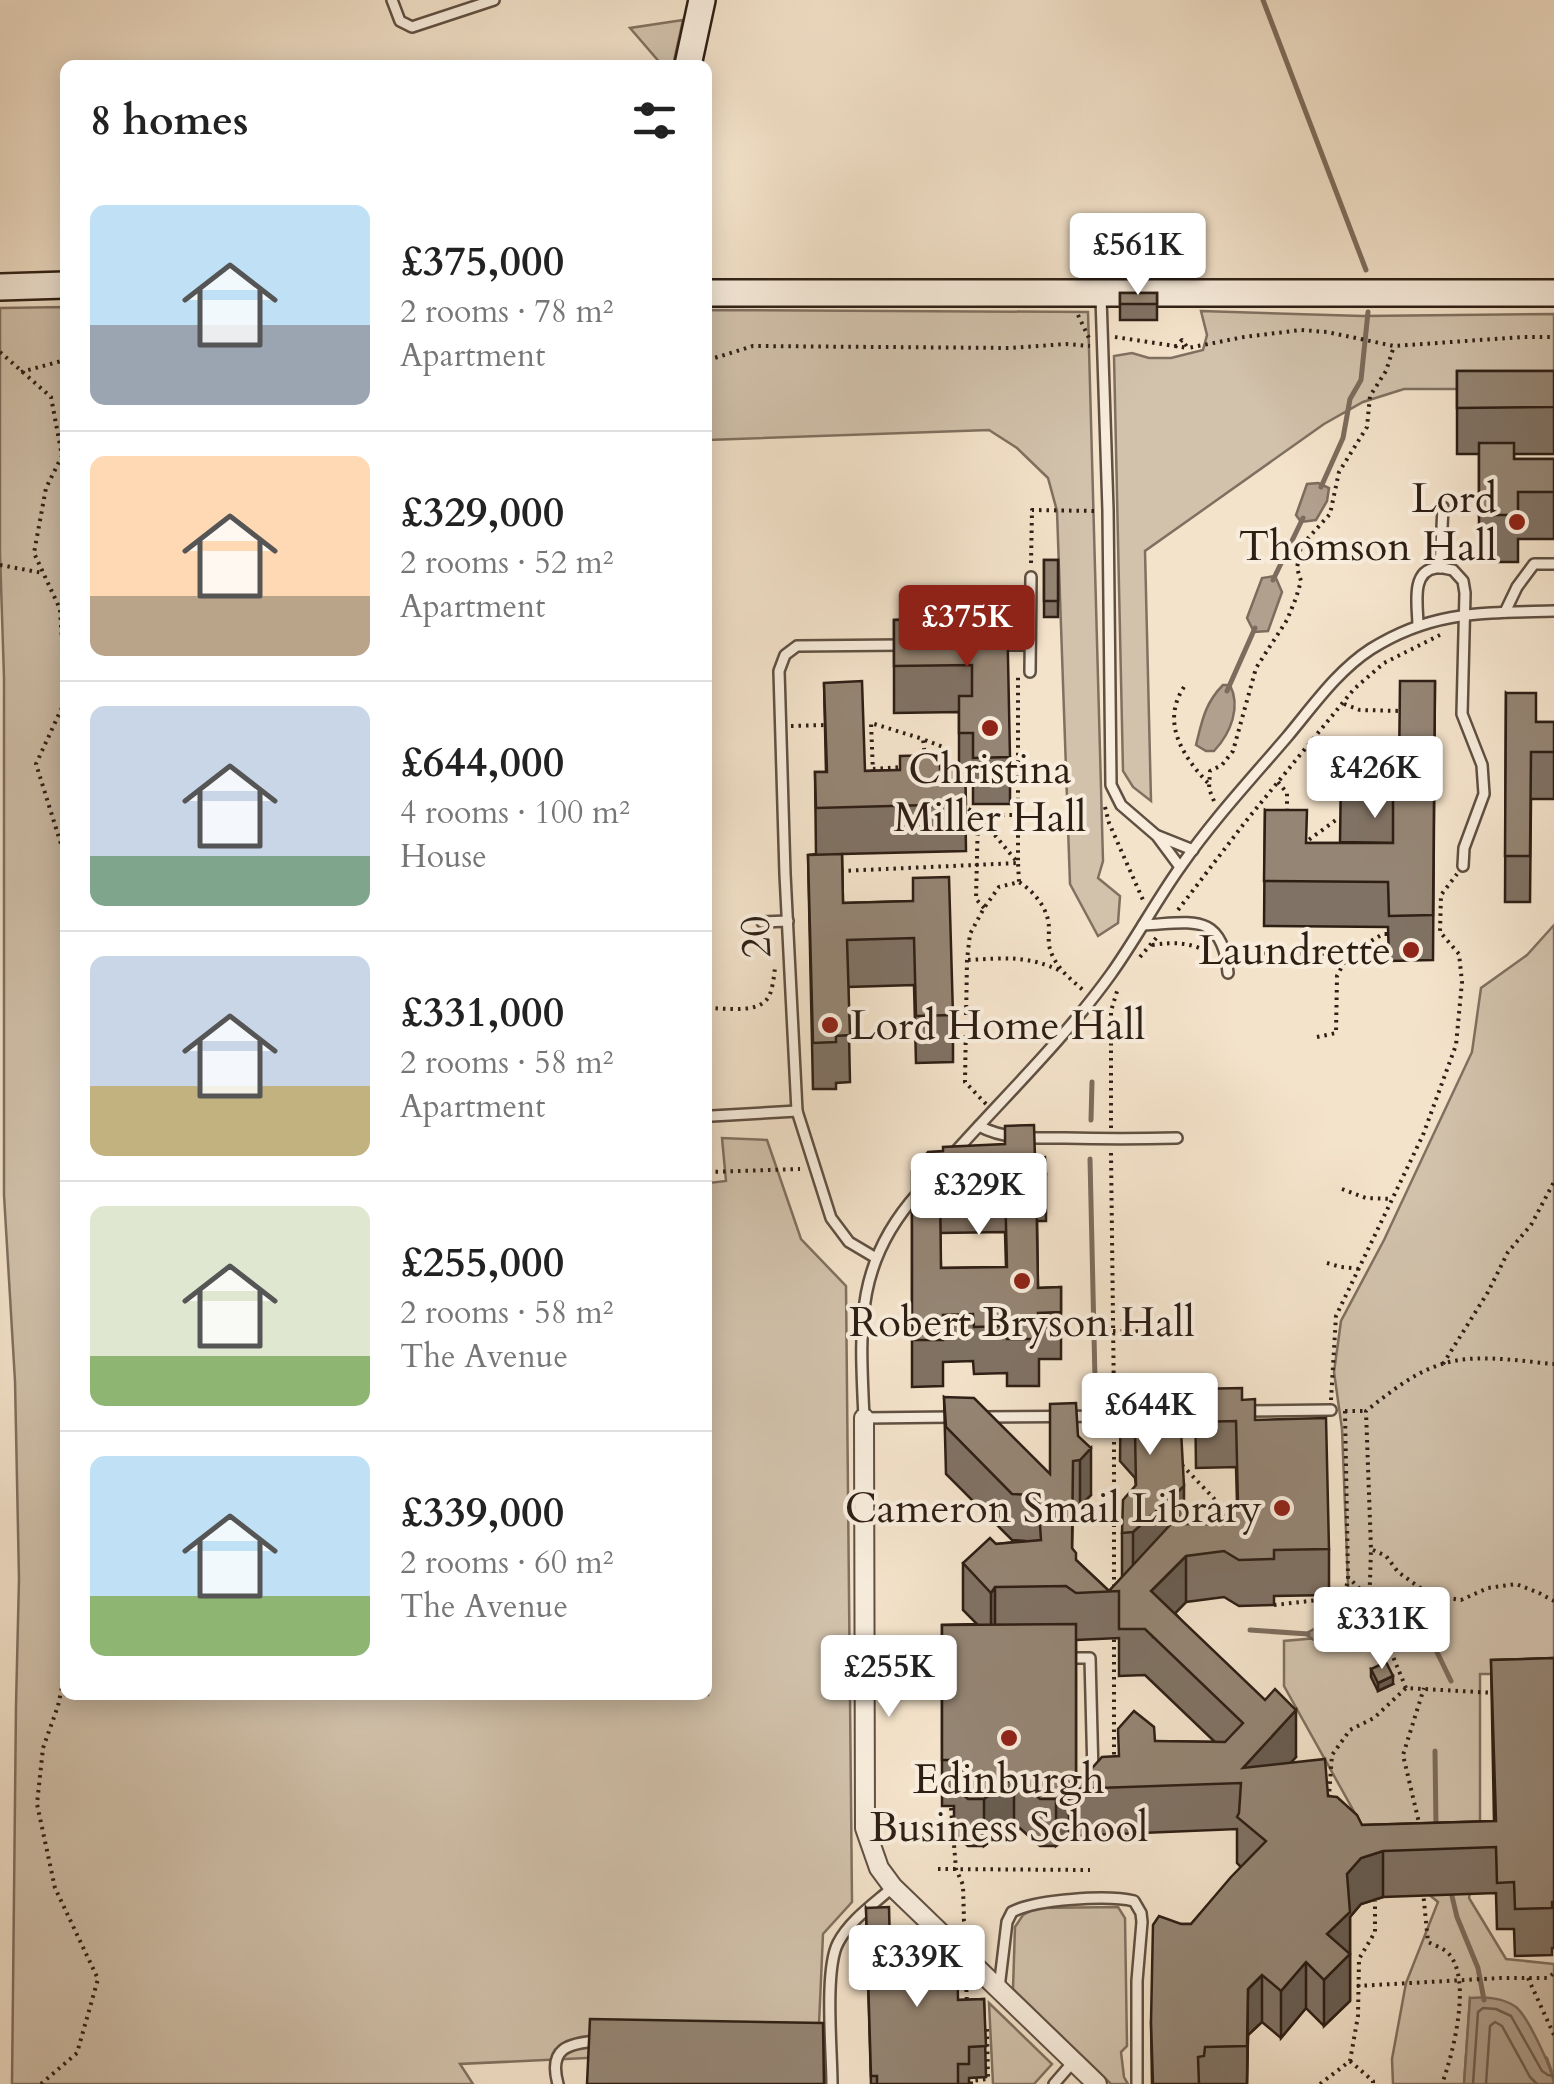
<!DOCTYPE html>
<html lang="en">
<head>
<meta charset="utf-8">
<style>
  body { margin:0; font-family:Cardo,serif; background:#f2f2f2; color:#222; height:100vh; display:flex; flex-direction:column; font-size:38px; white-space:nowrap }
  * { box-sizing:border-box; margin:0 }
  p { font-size:32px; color:#767676 }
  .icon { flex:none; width:55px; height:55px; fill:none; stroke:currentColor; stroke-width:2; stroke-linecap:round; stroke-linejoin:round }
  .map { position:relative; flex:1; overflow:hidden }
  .panel { position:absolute; left:60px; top:60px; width:652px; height:1640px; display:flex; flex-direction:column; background:#fff; border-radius:15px; box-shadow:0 5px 25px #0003 }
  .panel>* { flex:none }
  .price { position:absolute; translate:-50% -85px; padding:0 22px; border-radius:10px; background:#fff; color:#222; font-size:32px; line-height:65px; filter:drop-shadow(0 2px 5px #0008) }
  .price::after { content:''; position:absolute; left:50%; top:60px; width:30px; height:22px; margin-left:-15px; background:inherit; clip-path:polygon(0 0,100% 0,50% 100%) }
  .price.on { background:#8f2418; color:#fff }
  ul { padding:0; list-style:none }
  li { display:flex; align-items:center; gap:30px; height:250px; padding:0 30px }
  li+li { border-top:2px solid #e0e0e0 }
  li span { display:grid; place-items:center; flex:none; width:280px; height:200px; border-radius:15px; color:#555 }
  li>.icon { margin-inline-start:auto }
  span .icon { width:120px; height:120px; fill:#fffc; stroke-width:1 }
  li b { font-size:42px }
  h2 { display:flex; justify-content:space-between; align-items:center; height:120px; padding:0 30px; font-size:42px }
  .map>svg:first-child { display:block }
</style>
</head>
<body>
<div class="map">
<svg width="1554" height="2084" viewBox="0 0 1554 2084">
  <rect width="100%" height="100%" fill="#f4e3cb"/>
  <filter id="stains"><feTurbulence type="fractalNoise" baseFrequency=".002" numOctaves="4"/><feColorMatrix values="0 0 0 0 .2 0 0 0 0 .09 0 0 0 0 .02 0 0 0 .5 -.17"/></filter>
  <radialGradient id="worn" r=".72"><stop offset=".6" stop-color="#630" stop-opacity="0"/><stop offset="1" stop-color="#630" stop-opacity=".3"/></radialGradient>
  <g fill="#d2c2ac" stroke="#807060" stroke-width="2.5">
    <polygon points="683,20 673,65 662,65 630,28"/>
    <polygon points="65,307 65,1695 708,1695 708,1183 726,1181 722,1138 767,1140 801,1239 846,1286 852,1902 823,1934 818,2047 460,2064 473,2084 12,2084 16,1705 19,1579 15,1381 4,1195 4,678 0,553 0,308"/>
    <polygon points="708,310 1088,312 1103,861 1098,878 1120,896 1118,923 1098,936 1070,884 1057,511 1048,478 1017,448 989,430 708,440"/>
    <polygon points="1201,311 1363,316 1554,314 1554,389 1404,389 1363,402 1324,424 1145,551 1151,801 1133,787 1123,771 1114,356 1132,353 1149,358 1171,358 1203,350 1207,335"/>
    <polygon points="1554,925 1554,1674 1480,1674 1480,1843 1469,1898 1506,1959 1554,1964 1554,2078 1547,2058 1470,1998 1464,2084 1393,2084 1392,2059 1406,1983 1438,1902 1376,1851 1284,1686 1284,1641 1350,1635 1342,1429 1334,1372 1341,1321 1384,1240 1472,1052 1481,988 1527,955"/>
    <polygon points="1118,1907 1125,1918 1127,2046 1121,2052 1124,2077 1128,2084 1111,2084 1013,1989 1015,1927 1023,1915 1037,1908"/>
    <polygon points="989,2003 1052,2064 1034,2084 993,2084"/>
  </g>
  <g fill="#b1a08d" stroke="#7d6c5d" stroke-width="2.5">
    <polygon points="1318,483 1329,488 1327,501 1316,520 1301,522 1296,515 1307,484"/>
    <polygon points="1275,576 1282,592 1268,631 1254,632 1247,618 1262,578"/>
    <path d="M1223,685H1230C1241,707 1231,733 1214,751H1206L1196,745C1202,721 1205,703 1223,685Z"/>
    <path d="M1350,1621L1359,1622C1363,1632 1364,1641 1360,1651L1326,1648L1305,1634L1316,1628Z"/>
    <path d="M1470,1998C1485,1997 1502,1997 1516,2007C1528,2017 1552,2068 1554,2084H1464Z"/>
  </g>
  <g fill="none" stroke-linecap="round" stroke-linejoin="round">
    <g stroke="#706051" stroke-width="2.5">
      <polyline points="1473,2084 1478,2012 1483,2008 1496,2009 1511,2016 1542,2071 1548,2075 1554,2076"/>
      <polyline points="1486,2084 1490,2026 1495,2022 1502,2026 1530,2077 1537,2084"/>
    </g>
    <g stroke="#7d6c5d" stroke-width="5">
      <polyline points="1263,0 1366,270"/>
      <polyline points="1321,487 1343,438 1350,399 1361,380 1368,312"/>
      <polyline points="1273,580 1303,518"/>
      <polyline points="1227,691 1255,628"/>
      <polyline points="1091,1120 1092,1082"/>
      <polyline points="1090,1159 1095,1379"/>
      <polyline points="1359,1629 1393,1601 1420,1617 1451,1681"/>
      <polyline points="1250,1630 1308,1634"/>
      <polyline points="1435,1751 1436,1827"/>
      <polyline points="1451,1892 1457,1917 1478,1968 1484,2000"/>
    </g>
    <defs>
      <g id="lane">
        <polyline points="392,0 400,21 412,27 494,0"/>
        <polyline points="1101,297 1108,510 1111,785 1121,805 1157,836 1180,867"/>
        <polyline points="1440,568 1443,507"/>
        <polyline points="1505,612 1517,587 1534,564 1554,564"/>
        <path d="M1418,626C1418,607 1410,571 1436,568C1442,567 1447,569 1453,570L1463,581L1465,593L1462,714L1482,765L1484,794L1464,848L1463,866"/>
        <polyline points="999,645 1030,645"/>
        <polyline points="1030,672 1031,577"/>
        <polyline points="1158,836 1193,850"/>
        <polyline points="762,922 788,921"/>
        <path d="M1143,925C1191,923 1223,911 1228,973"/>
        <polyline points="712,1116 797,1111"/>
        <path d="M979,1126C1005,1140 1035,1138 1065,1138C1102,1139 1139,1139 1177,1138"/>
        <path d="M956,1151C1008,1093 1065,1038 1111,974C1136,939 1156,901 1181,866C1213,820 1251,779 1287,737C1313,706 1337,671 1371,649C1433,610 1484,613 1554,611"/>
        <path d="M918,1193C854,1264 860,1328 864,1418L953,1417"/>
        <polyline points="876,1258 849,1242 831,1218 797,1111 785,874 779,671 785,655 797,646 903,645"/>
        <polyline points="1243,1411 1331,1410"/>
        <polyline points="1153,1414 1203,1412"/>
        <polyline points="984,1417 1128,1416"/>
        <polyline points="1064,1658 1090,1658 1093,1774"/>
        <polyline points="865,1662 949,1661"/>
        <path d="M999,1988L1007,1922L1012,1912C1036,1899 1108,1895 1134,1901L1141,1913L1142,1922L1137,1981V2084"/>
        <path d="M558,2084C548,2048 568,2043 599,2041"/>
        <path d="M832,2084C832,2051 824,1970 838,1943C850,1920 874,1904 893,1887"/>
        <polyline points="1054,2084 1073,2062"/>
      </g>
      <polyline id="street" points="864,1418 865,1828 879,1868 893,1887 1097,2084"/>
      <g id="secondary">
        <polyline points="688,65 702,0"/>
        <polyline points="0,287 65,285"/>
        <polyline points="708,293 1554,293"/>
      </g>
    </defs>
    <use href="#lane" stroke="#605042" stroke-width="14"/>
    <use href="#street" stroke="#605042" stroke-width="22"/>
    <use href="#secondary" stroke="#2e1f15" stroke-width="30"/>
    <g stroke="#2e1f15" stroke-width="4" stroke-dasharray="2.5 5" stroke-linecap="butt">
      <polyline points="1078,315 1089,338"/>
      <polyline points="1115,337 1188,348"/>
      <polyline points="1175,347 1182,340 1188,348 1244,337 1301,330 1327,332 1394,346 1523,337 1554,337"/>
      <polyline points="0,352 51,397 62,456 46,488 34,553 60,609 65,690"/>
      <polyline points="708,360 753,346 1010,348 1066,344 1090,346"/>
      <polyline points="21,372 65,360"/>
      <polyline points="1031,563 1032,510 1095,511"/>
      <polyline points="0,565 43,573"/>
      <path d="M1184,687C1160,723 1184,758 1209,784"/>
      <polyline points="65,701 36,764 65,857"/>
      <polyline points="1344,704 1360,710 1403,711"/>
      <polyline points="791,726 826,725"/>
      <polyline points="925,740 948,749"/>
      <polyline points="937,765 959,764"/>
      <polyline points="873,769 903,767"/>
      <polyline points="873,772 871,723 923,739 925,757"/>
      <polyline points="1278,782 1287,793 1287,813"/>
      <polyline points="1214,801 1209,789 1210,771 1222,765 1233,751 1256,668 1287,620 1296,598 1301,581 1297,568 1301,546 1330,514 1339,472 1367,427 1370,396 1386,371 1394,346"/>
      <polyline points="962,805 978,815 1018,863 1019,882"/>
      <polyline points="1105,807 1109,823 1143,900"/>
      <polyline points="1303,844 1336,820"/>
      <polyline points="841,871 1018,863 1018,675"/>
      <polyline points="984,908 976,899 978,815 1017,815"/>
      <polyline points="1178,910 1246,821 1354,689 1384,663 1440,635"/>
      <path d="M1152,945C1175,942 1190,942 1210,953"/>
      <polyline points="1240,953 1349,954 1383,934 1390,934"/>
      <polyline points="1140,957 1157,937"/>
      <path d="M968,960C1006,958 1026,955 1061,971"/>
      <path d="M708,1008C726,1008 762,1015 770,994C773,986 774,976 775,968"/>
      <polyline points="1317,1037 1336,1033 1337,976 1348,955"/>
      <path d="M986,1104L965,1082L967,960L970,934L984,908L999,887L1019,882C1032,890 1045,905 1048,920C1050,928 1048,937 1049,945C1053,965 1068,977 1083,990"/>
      <polyline points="1111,1128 1111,1011 1118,988"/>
      <polyline points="1111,1153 1114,1403"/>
      <polyline points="708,1172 800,1169"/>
      <polyline points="1342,1189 1366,1198 1392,1199"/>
      <polyline points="1327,1263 1341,1267 1360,1269"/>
      <polyline points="1113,1331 1187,1332"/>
      <polyline points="1443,1364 1488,1292 1508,1252 1531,1225 1554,1182"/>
      <polyline points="1331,1400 1336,1316 1423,1135 1456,1045 1462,982 1459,954 1440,932 1441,895 1457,874"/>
      <polyline points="1345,1411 1366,1411"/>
      <polyline points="1345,1411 1348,1577 1368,1597"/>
      <polyline points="1114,1427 1114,1588"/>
      <polyline points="1182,1465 1224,1509 1225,1519"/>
      <polyline points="1373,1550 1386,1556 1398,1572 1430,1595 1461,1600 1488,1588 1516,1584 1539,1593 1554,1601"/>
      <polyline points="1274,1605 1345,1597 1348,1577"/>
      <polyline points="1114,1632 1114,1758"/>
      <path d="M1406,1688L1389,1647L1374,1628L1369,1612L1371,1549L1366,1411C1389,1393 1413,1373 1442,1364C1477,1353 1518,1361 1554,1364"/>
      <polyline points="1331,1798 1329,1796 1332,1755 1350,1730 1374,1718 1406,1688 1496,1693"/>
      <polyline points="951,1808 956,1869 963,1885 964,1921 967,1931"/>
      <polyline points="1420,1827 1403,1755 1424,1688"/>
      <polyline points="938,1869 1090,1870"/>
      <path d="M1423,1891L1428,1942C1434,1945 1445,1949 1449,1954C1472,1980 1453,2054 1442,2084"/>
      <polyline points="1528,1978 1554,2035"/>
      <polyline points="966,1982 967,2003"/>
      <polyline points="1357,1986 1501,1978 1548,1978 1554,1973"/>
      <polyline points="1350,2061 1373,2081 1373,2084"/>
      <polyline points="41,2084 77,2053 98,1979 55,1888 37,1804 43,1748 58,1706 65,1673"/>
      <polyline points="971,2084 971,2081 988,2079 987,2028 982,2026"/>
      <polyline points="1320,2084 1350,2061 1358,2016 1359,1959 1375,1932 1375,1901"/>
    </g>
    <use href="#lane" stroke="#f8eddd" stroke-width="9"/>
    <use href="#street" stroke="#f8eddd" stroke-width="18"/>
    <use href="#secondary" stroke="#f8eddd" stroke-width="25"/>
  </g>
  <g fill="#807264" stroke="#2e1f15" stroke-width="2.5" fill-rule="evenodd">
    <rect x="1120" y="293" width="37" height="27"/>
    <polygon points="1457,371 1554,371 1554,454 1514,454 1514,459 1554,459 1554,539 1518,539 1518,562 1479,562 1479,454 1457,454"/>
    <rect x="1044" y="560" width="14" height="57"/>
    <polygon points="970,618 1010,757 1010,804 973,804 973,780 965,780 966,851 842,854 843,903 913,901 953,1015 953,1062 916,1063 914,985 848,987 850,1082 836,1083 836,1089 813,1089 808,855 816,854 815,772 826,772 824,683 865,771 959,768 959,712 894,713 894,620"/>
    <polygon points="1435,681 1433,960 1389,961 1388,927 1264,926 1265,810 1307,843 1393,843 1340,842 1341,771 1399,771"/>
    <polygon points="1506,693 1536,722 1554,722 1554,799 1531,799 1530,902 1505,902"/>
    <path d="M1035,1158L1046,1174V1221H1037L1038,1288L1061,1287V1359H1039V1386H1007V1373L974,1374L973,1361L943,1362V1386L912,1387V1171ZM1005,1232L1006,1267L941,1268L940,1233Z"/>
    <path d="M1121,1377L1184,1524H1217L1237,1503L1236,1467L1196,1468L1195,1389L1242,1400L1329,1549V1595L1274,1596V1605L1239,1606L1224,1597L1186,1602L1175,1613L1296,1757L1291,1762L1362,1825L1494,1821L1491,1660L1554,1658V1948H1552V1955L1515,1956L1514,1929H1497L1496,1893L1383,1897L1361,1904L1350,1917V2001L1324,2026L1306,2008L1281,2038L1262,2022L1248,2035L1247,2084H1152L1151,2022L1181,1924H1191L1241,1867L1237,1863V1829L1069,1836L1056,1846H1040L1014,1823L984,1846H968L954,1834V1806H942V1625L977,1624L963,1610V1563L996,1544L1026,1541L1012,1540L946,1474L944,1397L1050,1474L1078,1436L1091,1495L1080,1506L1073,1508L1072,1548L1076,1560L1109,1591L1122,1577V1533L1136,1486L1135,1478L1120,1461ZM1119,1638V1676L1145,1675L1215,1742L1155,1741L1118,1756L1076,1786V1640Z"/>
    <polygon points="1371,1669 1393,1684 1378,1691 1371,1677"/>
    <polygon points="866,1908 890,1947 958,2000 984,1999 986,2077 969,2078 969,2084 871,2084"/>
  </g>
  <g fill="#685d51" stroke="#2e1f15" stroke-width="2.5">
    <polygon points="1091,1448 1091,1495 1080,1506 1080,1460"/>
    <polygon points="1184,1486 1184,1532 1133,1579 1133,1532"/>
    <polygon points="1186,1556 1186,1602 1153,1636 1151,1591"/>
    <polygon points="995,1587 995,1634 991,1639 991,1593"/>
    <polygon points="1393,1676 1393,1684 1378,1691 1378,1683"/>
    <polygon points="1296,1710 1296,1757 1243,1814 1243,1768"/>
    <polygon points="1014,1777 1014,1823 984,1846 984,1799"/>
    <polygon points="1069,1789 1069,1836 1056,1846 1056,1799"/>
    <polygon points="1383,1851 1383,1897 1361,1904 1350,1917 1350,2001 1324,2026 1324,1980 1327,1934 1347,1874 1361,1858"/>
    <polygon points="1306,1962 1306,2008 1281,2038 1281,1991"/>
    <polygon points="1262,1975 1262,2022 1248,2035 1247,2084 1248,1989"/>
  </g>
  <g fill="#958574" stroke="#2e1f15" stroke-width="2.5" fill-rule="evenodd">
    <rect x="1120" y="293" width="37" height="11"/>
    <polygon points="1457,371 1554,371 1554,407 1457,408"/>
    <polygon points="1479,443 1514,443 1514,459 1554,459 1554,492 1518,492 1518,515 1479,515"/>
    <rect x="1044" y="560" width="14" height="41"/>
    <polygon points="1007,609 1010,757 973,758 973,733 959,733 959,696 972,696 972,665 894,666 894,620 970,618 970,610"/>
    <polygon points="862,681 865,771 900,770 900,756 940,755 940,769 965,768 966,804 816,808 815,772 827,772 824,683"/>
    <polygon points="1400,681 1435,681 1433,915 1389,916 1388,882 1264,881 1265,810 1307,810 1306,843 1393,843 1393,797 1340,797 1341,771 1399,771"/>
    <polygon points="1506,693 1536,693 1536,722 1554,722 1554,752 1531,752 1530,856 1505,856"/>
    <polygon points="842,854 843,903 913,901 913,878 949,877 953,1015 916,1016 914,938 847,940 850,1035 836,1036 836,1042 813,1043 808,855"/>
    <path d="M1034,1125L1035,1158L1045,1157L1046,1174H1036L1038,1288L1061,1287V1312L1038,1313L1039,1339H1007V1326L974,1327L973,1314L943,1315V1340H912V1171L928,1152L943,1151V1147L1005,1144V1126ZM1005,1185L1007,1267L941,1268L940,1186Z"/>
    <polygon points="1121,1377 1123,1377 1181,1430 1184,1486 1133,1532 1122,1533 1123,1500 1136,1485 1135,1431 1120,1414"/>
    <polygon points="1242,1388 1242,1400 1255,1399 1255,1420 1326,1418 1329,1549 1274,1550 1274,1559 1239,1560 1224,1551 1186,1556 1151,1591 1265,1700 1275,1689 1296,1710 1243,1768 1325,1759 1328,1796 1337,1797 1357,1815 1362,1825 1496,1821 1491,1660 1554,1658 1554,1902 1552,1902 1552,1908 1515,1909 1514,1882 1497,1883 1496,1847 1383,1851 1361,1858 1347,1874 1350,1912 1327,1934 1350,1954 1324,1980 1306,1962 1281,1991 1262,1975 1248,1989 1247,2046 1205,2047 1204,2056 1198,2057 1199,2084 1153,2084 1151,2022 1153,1925 1159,1916 1181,1924 1191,1924 1231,1877 1266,1841 1237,1817 1239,1813 1241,1783 1069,1789 1056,1799 1040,1799 1014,1777 984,1799 968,1799 954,1787 954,1760 942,1760 942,1625 1076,1624 1076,1786 1102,1757 1119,1756 1118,1729 1134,1711 1154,1727 1155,1741 1225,1742 1243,1723 1145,1629 1119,1629 1119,1591 1076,1593 1066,1586 995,1587 991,1593 963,1563 990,1538 996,1544 1041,1540 1038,1495 1012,1494 946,1427 944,1397 974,1398 1050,1474 1050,1404 1076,1403 1078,1436 1091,1448 1080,1460 1073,1461 1072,1548 1076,1553 1076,1560 1109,1591 1171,1524 1217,1524 1238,1502 1236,1421 1196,1422 1195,1389"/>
    <polygon points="1386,1662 1393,1676 1378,1683 1371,1669"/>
    <polygon points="889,1907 890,1947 957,1945 958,2000 984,1999 986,2046 969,2047 969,2064 958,2064 958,2084 877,2084 877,2076 871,2076 866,1908"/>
    <polygon points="590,2019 823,2023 824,2084 587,2084"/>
  </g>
  <g fill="#8f2418" stroke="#f8eddd" stroke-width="4">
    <circle cx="1517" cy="522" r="10"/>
    <circle cx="990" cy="728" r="10"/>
    <circle cx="1411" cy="950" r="10"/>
    <circle cx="830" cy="1025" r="10"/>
    <circle cx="1022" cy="1281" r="10"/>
    <circle cx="1282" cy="1508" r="10"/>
    <circle cx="1009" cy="1738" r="10"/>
  </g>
  <g text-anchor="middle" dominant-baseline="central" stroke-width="8" stroke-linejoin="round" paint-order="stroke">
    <g font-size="42" fill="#2e1f15" stroke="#f8eddd" text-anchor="end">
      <text x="1497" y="498">Lord<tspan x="1497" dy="48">Thomson Hall</tspan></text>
      <text x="990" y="769" text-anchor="middle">Christina<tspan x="990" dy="48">Miller Hall</tspan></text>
      <text x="1391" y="950">Laundrette</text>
      <text x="850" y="1025" text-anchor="start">Lord Home Hall</text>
      <text x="1022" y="1322" text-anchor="middle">Robert Bryson Hall</text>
      <text x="1262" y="1508">Cameron Smail Library</text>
      <text x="1009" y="1779" text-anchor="middle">Edinburgh<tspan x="1009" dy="48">Business School</tspan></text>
    </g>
    <g font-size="42" fill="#2e1f15" stroke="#f8eddd">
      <text transform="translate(756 937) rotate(-93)">20</text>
    </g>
  </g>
  <rect width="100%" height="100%" filter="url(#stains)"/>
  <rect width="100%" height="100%" fill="url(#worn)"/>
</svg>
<b class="price" style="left:1138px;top:298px">£561K</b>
<b class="price on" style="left:967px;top:670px">£375K</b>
<b class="price" style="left:1375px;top:821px">£426K</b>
<b class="price" style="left:979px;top:1238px">£329K</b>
<b class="price" style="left:1150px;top:1458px">£644K</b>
<b class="price" style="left:1382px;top:1672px">£331K</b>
<b class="price" style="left:889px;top:1720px">£255K</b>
<b class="price" style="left:917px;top:2010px">£339K</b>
<section class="panel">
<h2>8 homes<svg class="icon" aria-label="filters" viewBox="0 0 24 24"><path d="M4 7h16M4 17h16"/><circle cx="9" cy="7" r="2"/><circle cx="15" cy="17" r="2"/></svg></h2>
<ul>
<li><span style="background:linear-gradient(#bfe0f5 60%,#9aa5b1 0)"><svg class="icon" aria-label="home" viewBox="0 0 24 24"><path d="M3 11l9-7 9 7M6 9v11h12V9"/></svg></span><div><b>£375,000</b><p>2 rooms · 78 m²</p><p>Apartment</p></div></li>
<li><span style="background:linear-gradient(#ffd9b3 70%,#b9a48a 0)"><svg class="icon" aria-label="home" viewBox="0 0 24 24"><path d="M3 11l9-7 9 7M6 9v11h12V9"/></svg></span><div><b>£329,000</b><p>2 rooms · 52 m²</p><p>Apartment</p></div></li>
<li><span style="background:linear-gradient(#c9d6e8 75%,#7fa58c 0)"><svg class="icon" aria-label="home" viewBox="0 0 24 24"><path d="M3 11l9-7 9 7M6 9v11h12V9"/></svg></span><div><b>£644,000</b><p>4 rooms · 100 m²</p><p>House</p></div></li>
<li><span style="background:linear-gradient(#c9d6e8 65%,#c2b280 0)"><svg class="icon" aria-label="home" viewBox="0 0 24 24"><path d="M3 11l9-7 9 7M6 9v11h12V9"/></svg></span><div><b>£331,000</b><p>2 rooms · 58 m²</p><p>Apartment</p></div></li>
<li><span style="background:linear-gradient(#dfe7d0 75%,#8fb573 0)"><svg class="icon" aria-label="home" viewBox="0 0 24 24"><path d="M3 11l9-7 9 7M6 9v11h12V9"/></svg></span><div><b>£255,000</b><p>2 rooms · 58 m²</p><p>The Avenue</p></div></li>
<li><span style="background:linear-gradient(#bfe0f5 70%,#8fb573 0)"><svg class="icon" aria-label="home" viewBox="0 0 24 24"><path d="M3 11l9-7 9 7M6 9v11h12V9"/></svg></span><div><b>£339,000</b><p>2 rooms · 60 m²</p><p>The Avenue</p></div></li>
</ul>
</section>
</div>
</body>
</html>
